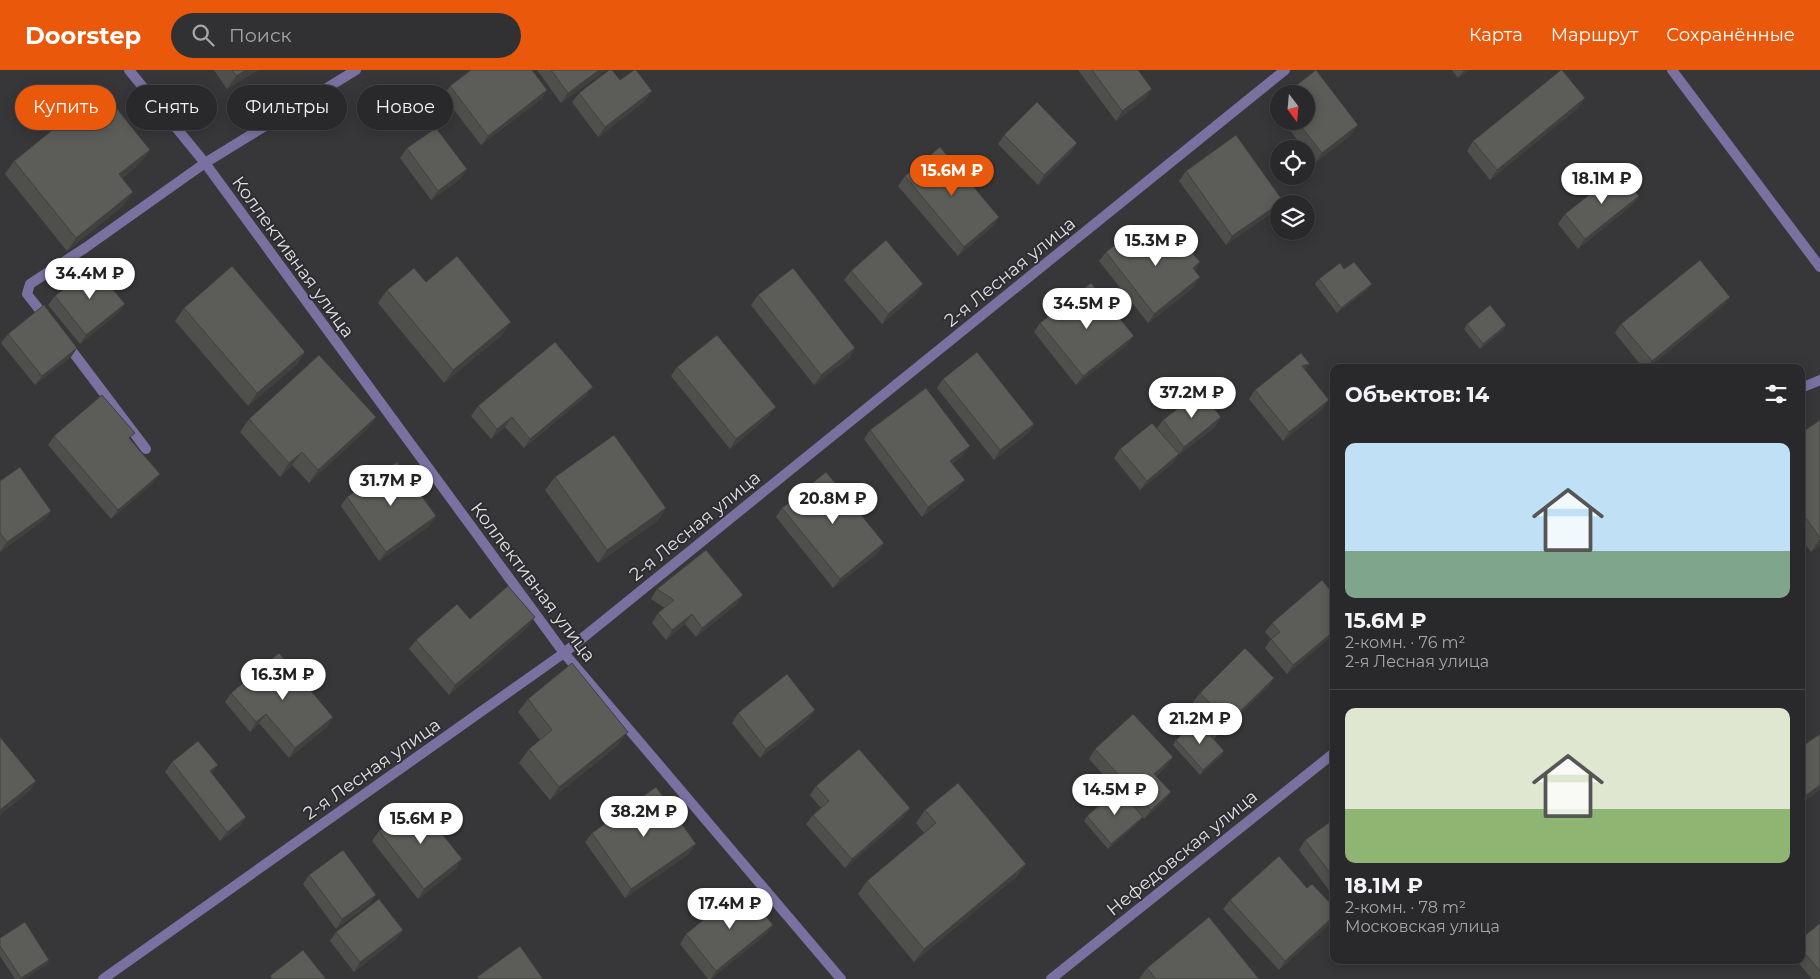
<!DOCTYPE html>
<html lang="ru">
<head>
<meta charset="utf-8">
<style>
  body { margin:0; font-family:Montserrat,sans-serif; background:#313134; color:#f1f3f6; height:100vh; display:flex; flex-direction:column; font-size:19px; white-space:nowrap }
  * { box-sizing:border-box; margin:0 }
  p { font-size:16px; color:#a5a6a9 }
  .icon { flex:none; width:28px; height:28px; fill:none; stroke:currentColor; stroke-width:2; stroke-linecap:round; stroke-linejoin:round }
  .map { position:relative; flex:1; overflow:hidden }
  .side { position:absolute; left:1330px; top:294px; width:475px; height:600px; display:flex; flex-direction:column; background:#29292c; border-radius:10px; box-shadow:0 2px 12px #0003,0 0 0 1px #454548 }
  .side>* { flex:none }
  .banner { position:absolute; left:15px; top:15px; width:475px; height:45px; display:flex; gap:10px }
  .needle { width:32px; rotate:164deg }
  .fabs { position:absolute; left:1270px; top:15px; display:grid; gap:10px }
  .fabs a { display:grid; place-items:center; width:45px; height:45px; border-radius:50%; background:#29292c; box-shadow:0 2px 12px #0003,0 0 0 1px #454548; font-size:25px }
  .price { position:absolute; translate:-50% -42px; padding:0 11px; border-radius:18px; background:#fff; color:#222; font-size:16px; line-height:32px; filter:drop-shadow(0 1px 2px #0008) }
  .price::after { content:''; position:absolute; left:50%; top:30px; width:15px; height:11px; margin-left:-8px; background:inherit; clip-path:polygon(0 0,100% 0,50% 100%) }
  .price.selected { background:#ea580c; color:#fff }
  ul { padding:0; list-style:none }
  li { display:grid; align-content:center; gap:10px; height:265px; padding:0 15px }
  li+li { border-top:1px solid #454548 }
  li span { display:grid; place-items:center; height:155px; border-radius:10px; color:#555 }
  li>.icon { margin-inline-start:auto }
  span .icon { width:90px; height:90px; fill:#fffc; stroke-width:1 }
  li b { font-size:21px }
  h2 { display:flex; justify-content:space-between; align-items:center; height:60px; padding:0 15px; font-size:21px }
  .pill { padding:0 18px; border-radius:22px; background:#29292c; box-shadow:0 2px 12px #0003,0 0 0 1px #454548; font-size:18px; line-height:45px }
  .pill.selected { background:#ea580c; color:#fff }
  header { display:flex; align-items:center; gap:30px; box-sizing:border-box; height:70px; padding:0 25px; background:#ea580c; color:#fff }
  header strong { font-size:24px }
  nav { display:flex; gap:28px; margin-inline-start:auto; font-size:18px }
  .search { width:350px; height:45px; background:#313134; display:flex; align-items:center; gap:12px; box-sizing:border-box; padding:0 18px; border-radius:28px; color:#a5a6a9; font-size:19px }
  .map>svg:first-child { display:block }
</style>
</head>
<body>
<header>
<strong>Doorstep</strong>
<div class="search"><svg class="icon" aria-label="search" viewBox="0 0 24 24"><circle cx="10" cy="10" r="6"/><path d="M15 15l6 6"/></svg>Поиск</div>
<nav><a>Карта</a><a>Маршрут</a><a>Сохранённые</a></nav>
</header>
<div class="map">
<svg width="1820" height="909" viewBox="0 0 1820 909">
  <rect width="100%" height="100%" fill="#37373a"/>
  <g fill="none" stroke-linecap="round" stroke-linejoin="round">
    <g stroke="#7a71a1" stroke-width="10">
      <polyline points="46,248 27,224 30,214 85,178 205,93"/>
      <polyline points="66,273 146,379"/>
    </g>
    <g stroke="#7a71a1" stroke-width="10">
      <polyline points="129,0 205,93 564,583 841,909"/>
      <polyline points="1672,0 1820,197"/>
      <polyline points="205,93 356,0"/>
      <polyline points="1801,318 1820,310"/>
      <polyline points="103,909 564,583 1285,0"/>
      <polyline points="1051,909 1334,683"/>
    </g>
  </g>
  <g fill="#4f4f4c">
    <polygon points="214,0 258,0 227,19"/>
    <polygon points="537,0 606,0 561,33"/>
    <polygon points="1078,0 1138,0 1146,28 1116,51"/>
    <polygon points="1452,0 1469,0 1458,8"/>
    <polygon points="620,10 645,31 598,67 572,32 579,23"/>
    <polygon points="450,16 547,20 541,29 481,75 443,26"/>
    <polygon points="1585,28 1578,38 1490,110 1467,81 1473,71"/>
    <polygon points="1279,29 1279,46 1273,38"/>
    <polygon points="1283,51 1306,51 1358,55 1351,65 1315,93 1306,82 1306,79 1304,79"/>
    <polygon points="1004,65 1077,73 1071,82 1038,115 998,74"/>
    <polygon points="407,78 467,99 460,109 431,130 400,88"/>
    <polygon points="150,80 140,93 122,108 124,135 67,181 5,104 14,91"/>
    <polygon points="1186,101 1283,131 1280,134 1279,134 1276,140 1226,175 1179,111"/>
    <polygon points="905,106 999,147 993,156 958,186 898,116"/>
    <polygon points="1639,126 1632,135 1578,179 1558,154 1565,144"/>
    <polygon points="1150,179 1200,192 1195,200 1194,217 1148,253 1099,191 1106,182"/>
    <polygon points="1344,199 1372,214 1368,219 1337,243 1315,214 1319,209"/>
    <polygon points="851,201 917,223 882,254 844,210"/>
    <polygon points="426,212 502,265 444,313 378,233 387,220"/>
    <polygon points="758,225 855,278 849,288 814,315 751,235"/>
    <polygon points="55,226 125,234 118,243 80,274 48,235"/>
    <polygon points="1730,227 1723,236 1648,298 1643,298 1615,263 1621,254"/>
    <polygon points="184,238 305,282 296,295 248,336 175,251"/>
    <polygon points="1040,253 1127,275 1076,315 1034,262"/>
    <polygon points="1467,254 1506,255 1503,260 1480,279 1464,259"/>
    <polygon points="8,264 77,278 71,287 35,315 1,273"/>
    <polygon points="677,297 769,346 730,379 671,306"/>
    <polygon points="1305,300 1323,339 1283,371 1249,329 1255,320"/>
    <polygon points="943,309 1034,354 1028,363 994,390 937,318"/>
    <polygon points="586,326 524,378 505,357 491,369 471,346 478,336"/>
    <polygon points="376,347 366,360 309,413 292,395 280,407 240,362 249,349"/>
    <polygon points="1163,350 1215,357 1177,386 1172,394 1140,420 1114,388 1120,379 1157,358"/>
    <polygon points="1820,350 1820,475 1811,482 1801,468 1801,363"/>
    <polygon points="870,360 963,385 952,394 958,419 922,447 864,369"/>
    <polygon points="54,366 130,369 153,413 111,449 48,375"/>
    <polygon points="555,407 666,438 657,451 598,493 545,420"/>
    <polygon points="0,411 51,441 44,450 0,482"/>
    <polygon points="347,427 436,446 429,456 379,491 341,436"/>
    <polygon points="782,438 878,483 833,518 776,447"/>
    <polygon points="657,519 737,534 696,567 685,554 666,570 652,553 658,543 665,538 651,529"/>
    <polygon points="1334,525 1334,564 1287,604 1265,578 1271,569 1265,562 1272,553"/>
    <polygon points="528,557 449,625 409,579 416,570"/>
    <polygon points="1274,608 1268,617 1214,669 1224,681 1221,686 1200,705 1173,675 1176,670 1196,652 1203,642 1193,632 1200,623"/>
    <polygon points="231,623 327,657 289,688 259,653 250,662 225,632"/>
    <polygon points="528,629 618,675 550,730 519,693 529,679 540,670 518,642"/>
    <polygon points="815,640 809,649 760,688 732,653 738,643"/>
    <polygon points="1095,679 1166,696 1156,706 1171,722 1164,731 1144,749 1142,747 1139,752 1108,779 1084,751 1087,746 1117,720 1089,689"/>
    <polygon points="172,692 246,747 240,756 220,771 165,702"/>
    <polygon points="816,716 910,738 904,747 845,798 806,754 813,745 821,738 810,725"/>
    <polygon points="925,740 1026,794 1016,807 914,892 858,824 867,811 924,763 916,753"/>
    <polygon points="1334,749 1334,827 1299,780 1305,770"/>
    <polygon points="379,761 456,799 418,829 372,771"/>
    <polygon points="592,763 689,784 625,828 585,772"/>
    <polygon points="309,805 369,834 336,859 303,814"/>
    <polygon points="1230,830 1334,837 1334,849 1332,852 1279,900 1223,839"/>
    <polygon points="1820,853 1820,909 1812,909 1796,890 1801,890 1801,869"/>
    <polygon points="773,855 766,864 711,909 708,909 680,874 686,864"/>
    <polygon points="403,860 396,869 354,902 330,871 336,862"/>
    <polygon points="0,868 49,890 46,895 24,909 15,909 0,886"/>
    <polygon points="1147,898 1259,909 1139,909"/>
  </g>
  <g fill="#40403e">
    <polygon points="246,0 258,0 227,19 236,6"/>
    <polygon points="599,0 606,0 561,33 568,23"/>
    <polygon points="1464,0 1469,0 1458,8"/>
    <polygon points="1152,19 1146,28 1116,51 1122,41"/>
    <polygon points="547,20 541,29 481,75 488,66"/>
    <polygon points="652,21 645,31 598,67 605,57"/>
    <polygon points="1585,28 1578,38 1490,110 1497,100"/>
    <polygon points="1358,55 1351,65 1315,93 1322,83"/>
    <polygon points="1077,73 1071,82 1038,115 1044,105"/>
    <polygon points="150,80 140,93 110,117 119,104"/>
    <polygon points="467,99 460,109 431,130 438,121"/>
    <polygon points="133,122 124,135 67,181 76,168"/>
    <polygon points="1639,126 1632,135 1578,179 1585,169"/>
    <polygon points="1283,131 1280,134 1279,134 1279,136 1276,140 1226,175 1232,166"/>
    <polygon points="999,147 993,156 958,186 964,177"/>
    <polygon points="1200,192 1194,202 1193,198"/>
    <polygon points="1200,207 1194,217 1148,253 1154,244"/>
    <polygon points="923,214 917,223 882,254 888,244"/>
    <polygon points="1372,214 1368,219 1337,243 1341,238"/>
    <polygon points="1730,227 1723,236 1648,298 1647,298 1652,291"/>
    <polygon points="125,234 118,243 80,274 86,265"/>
    <polygon points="511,252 502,265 444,313 453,300"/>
    <polygon points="1506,255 1503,260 1480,279 1483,274"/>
    <polygon points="1134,266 1127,275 1076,315 1083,306"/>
    <polygon points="77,278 71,287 35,315 42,306"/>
    <polygon points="855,278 849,288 814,315 821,305"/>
    <polygon points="305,282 296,295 248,336 257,323"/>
    <polygon points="1310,294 1303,303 1302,296"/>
    <polygon points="593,317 586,326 524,378 530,369"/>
    <polygon points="1329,330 1323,339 1283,371 1289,362"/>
    <polygon points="776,337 769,346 730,379 736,369"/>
    <polygon points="376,347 366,360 309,413 318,400"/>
    <polygon points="512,347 505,357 491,369 497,359"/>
    <polygon points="1221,347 1215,357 1178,386 1184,377"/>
    <polygon points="1034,354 1028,363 994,390 1000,380"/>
    <polygon points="970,376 963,385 943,400 950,391"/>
    <polygon points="302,382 292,395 280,407 289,393"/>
    <polygon points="1179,384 1172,394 1140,420 1147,411"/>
    <polygon points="160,404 153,413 111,449 118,440"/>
    <polygon points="965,410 958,419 922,447 928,437"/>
    <polygon points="666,438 657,451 598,493 607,480"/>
    <polygon points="51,441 44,450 0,482 7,472"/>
    <polygon points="436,446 429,456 379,491 386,482"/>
    <polygon points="1820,469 1820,475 1811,482"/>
    <polygon points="884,473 878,483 833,518 840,509"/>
    <polygon points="743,525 737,534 696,567 702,558"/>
    <polygon points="692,544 685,554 666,570 672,560"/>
    <polygon points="535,547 528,557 449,625 455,615"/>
    <polygon points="1334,561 1334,564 1287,604 1293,595"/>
    <polygon points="1274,608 1268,617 1213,670 1220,661"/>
    <polygon points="815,640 809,649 760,688 766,679"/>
    <polygon points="266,644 259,653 250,662 256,652"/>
    <polygon points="333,647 327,657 289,688 295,678"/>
    <polygon points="628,662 618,675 550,730 559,717"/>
    <polygon points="1224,681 1221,686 1200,705 1203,700"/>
    <polygon points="1173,687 1166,696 1148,713 1154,704"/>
    <polygon points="218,695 211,705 210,701"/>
    <polygon points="36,711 30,721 0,745 0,740"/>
    <polygon points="1820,715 1820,720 1801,734 1801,729"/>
    <polygon points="1171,722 1164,731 1144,749 1151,740"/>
    <polygon points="910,738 904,747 845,798 852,789"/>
    <polygon points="246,747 240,756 220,771 227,762"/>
    <polygon points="1143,747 1139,752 1108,779 1111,774"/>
    <polygon points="696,774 689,784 625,828 631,819"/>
    <polygon points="462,789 456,799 418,829 424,819"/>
    <polygon points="1026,794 1016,807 914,892 924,879"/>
    <polygon points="376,825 369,834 336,859 342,849"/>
    <polygon points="1334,846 1334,849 1332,852 1279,900 1285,891"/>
    <polygon points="773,855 766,864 711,909 716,901"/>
    <polygon points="403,860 396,869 354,902 360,892"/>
    <polygon points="49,890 46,895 24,909 20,909"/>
  </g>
  <g fill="#5c5c58" stroke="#40403e">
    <polygon points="232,0 246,0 236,6"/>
    <polygon points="471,0 532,0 547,20 488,66 450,16"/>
    <polygon points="551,0 599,0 568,23"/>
    <polygon points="609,0 612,0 620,10 634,0 636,0 652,21 605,57 579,23"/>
    <polygon points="1092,0 1138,0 1152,19 1122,41"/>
    <polygon points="1316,0 1358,55 1322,83 1297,51 1306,51 1306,24 1285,24"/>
    <polygon points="1561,0 1562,0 1585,28 1497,100 1473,71"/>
    <polygon points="102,20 150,80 119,104 133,122 76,168 14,91"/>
    <polygon points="1037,32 1077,73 1044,105 1004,65"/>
    <polygon points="436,58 467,99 438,121 407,78"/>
    <polygon points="1236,65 1283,131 1232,166 1186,101"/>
    <polygon points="940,77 999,147 964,177 905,106"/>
    <polygon points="1619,101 1639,126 1585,169 1565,144"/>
    <polygon points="1135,159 1150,179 1174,160 1200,192 1193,198 1200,207 1154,244 1106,182"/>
    <polygon points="886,170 923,214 888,244 851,201"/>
    <polygon points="457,186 511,252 453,300 387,220 414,198 426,212"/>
    <polygon points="1700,190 1730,227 1652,291 1621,254"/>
    <polygon points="1354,192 1372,214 1341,238 1319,209 1340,193 1344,199"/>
    <polygon points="93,195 125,234 86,265 55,226"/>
    <polygon points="232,196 305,282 257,323 184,238"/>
    <polygon points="793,198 855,278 821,305 758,225"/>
    <polygon points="1091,213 1134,266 1083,306 1040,253"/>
    <polygon points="44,235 77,278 42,306 8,264"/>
    <polygon points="1490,235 1506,255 1483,274 1467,254"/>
    <polygon points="717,265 776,337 736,369 677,297"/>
    <polygon points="555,272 593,317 530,369 512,347 497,359 478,336"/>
    <polygon points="977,282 1034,354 1000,380 943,309"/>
    <polygon points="1301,283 1310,294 1302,296 1329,330 1289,362 1255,320"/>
    <polygon points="319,285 376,347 318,400 302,382 289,393 249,349"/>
    <polygon points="926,318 970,376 950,391 965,410 928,437 870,360"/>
    <polygon points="1200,321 1221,347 1184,377 1163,350"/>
    <polygon points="102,325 135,363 129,368 160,404 118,440 54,366"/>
    <polygon points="1820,350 1820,468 1801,441 1801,363"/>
    <polygon points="1152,353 1179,384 1147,411 1120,379"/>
    <polygon points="614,365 666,438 607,480 555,407"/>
    <polygon points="397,392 436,446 386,482 347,427"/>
    <polygon points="20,397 51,441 7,472 0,463 0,411"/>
    <polygon points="826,402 884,473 840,509 782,438"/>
    <polygon points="706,480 743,525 702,558 692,544 672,560 658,543 674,530 657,519"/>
    <polygon points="1322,510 1334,525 1334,561 1293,595 1271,569 1280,562 1272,553"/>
    <polygon points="508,516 535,547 455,615 416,570 457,534 470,549"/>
    <polygon points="1245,578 1274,608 1220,661 1202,643 1211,634 1200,623"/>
    <polygon points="279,583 333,647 295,678 266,644 256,652 231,623"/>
    <polygon points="572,593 628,662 559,717 529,679 552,660 528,629"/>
    <polygon points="787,604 815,640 766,679 738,643"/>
    <polygon points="1133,644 1173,687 1154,704 1171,722 1151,740 1095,679"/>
    <polygon points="1197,650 1224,681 1203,700 1176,670"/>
    <polygon points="1820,664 1820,715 1801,729 1801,677"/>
    <polygon points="0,667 36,711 0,740"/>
    <polygon points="198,671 218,695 210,701 246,747 227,762 172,692"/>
    <polygon points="859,679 910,738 852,789 813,745 829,731 816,716"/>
    <polygon points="958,713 1026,794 924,879 867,811 936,753 925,740"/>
    <polygon points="656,717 696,774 631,819 592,763"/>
    <polygon points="1119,719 1143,747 1111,774 1087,746"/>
    <polygon points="417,732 462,789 424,819 379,761"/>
    <polygon points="1334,749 1334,808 1305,770"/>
    <polygon points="343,780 376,825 342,849 309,805"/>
    <polygon points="1279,786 1307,818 1312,814 1334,837 1334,846 1285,891 1230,830"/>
    <polygon points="743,818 773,855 716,901 686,864"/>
    <polygon points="379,829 403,860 360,892 336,862"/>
    <polygon points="1209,847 1259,909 1156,909 1147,898"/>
    <polygon points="25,852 49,890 21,908 0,876 0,868"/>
    <polygon points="1820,853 1820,901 1801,879 1801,869"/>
    <polygon points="520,876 543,909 479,909 477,907"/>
    <polygon points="303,880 326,909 272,909 270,906"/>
  </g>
  <g text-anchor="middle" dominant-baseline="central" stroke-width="4" stroke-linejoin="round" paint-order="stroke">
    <g font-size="18" fill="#e0dfe2" stroke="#2d2c30">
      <text transform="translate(293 187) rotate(54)">Коллективная улица</text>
      <text transform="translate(1010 202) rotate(-39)">2-я Лесная улица</text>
      <text transform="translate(695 456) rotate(-39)">2-я Лесная улица</text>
      <text transform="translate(533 512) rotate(53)">Коллективная улица</text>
      <text transform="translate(372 699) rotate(-35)">2-я Лесная улица</text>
      <text transform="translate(1182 783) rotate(-39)">Нефедовская улица</text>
    </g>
  </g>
</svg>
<div class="fabs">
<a><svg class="needle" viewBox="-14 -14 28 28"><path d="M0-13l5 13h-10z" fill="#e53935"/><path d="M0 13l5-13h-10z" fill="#a5a6a9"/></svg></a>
<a><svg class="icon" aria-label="locate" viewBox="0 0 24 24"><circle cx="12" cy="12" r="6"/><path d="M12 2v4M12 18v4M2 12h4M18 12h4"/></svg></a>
<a><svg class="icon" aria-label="layers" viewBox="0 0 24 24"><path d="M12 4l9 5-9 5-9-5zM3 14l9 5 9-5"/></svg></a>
</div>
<b class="price selected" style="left:952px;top:127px">15.6M ₽</b>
<b class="price" style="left:1602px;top:135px">18.1M ₽</b>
<b class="price" style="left:1156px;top:197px">15.3M ₽</b>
<b class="price" style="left:90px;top:230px">34.4M ₽</b>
<b class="price" style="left:1087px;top:260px">34.5M ₽</b>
<b class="price" style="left:1192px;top:349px">37.2M ₽</b>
<b class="price" style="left:391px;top:437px">31.7M ₽</b>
<b class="price" style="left:833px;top:455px">20.8M ₽</b>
<b class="price" style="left:283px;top:631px">16.3M ₽</b>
<b class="price" style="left:1200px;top:675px">21.2M ₽</b>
<b class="price" style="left:1115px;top:746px">14.5M ₽</b>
<b class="price" style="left:644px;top:768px">38.2M ₽</b>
<b class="price" style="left:421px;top:775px">15.6M ₽</b>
<b class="price" style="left:730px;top:860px">17.4M ₽</b>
<div class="banner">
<a class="pill selected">Купить</a>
<a class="pill">Снять</a>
<a class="pill">Фильтры</a>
<a class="pill">Новое</a>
</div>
<section class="side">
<h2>Объектов: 14<svg class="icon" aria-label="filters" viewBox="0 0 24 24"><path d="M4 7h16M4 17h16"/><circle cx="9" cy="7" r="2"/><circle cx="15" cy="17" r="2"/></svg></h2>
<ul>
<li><span style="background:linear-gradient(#bfe0f5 70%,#7fa58c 0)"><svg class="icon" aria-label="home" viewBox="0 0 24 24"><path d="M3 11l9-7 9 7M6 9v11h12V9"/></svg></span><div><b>15.6M ₽</b><p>2-комн. · 76 m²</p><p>2-я Лесная улица</p></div></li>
<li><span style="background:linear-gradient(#dfe7d0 65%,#8fb573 0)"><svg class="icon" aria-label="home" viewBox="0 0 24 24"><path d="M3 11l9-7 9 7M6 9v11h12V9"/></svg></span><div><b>18.1M ₽</b><p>2-комн. · 78 m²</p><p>Московская улица</p></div></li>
</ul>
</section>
</div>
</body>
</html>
